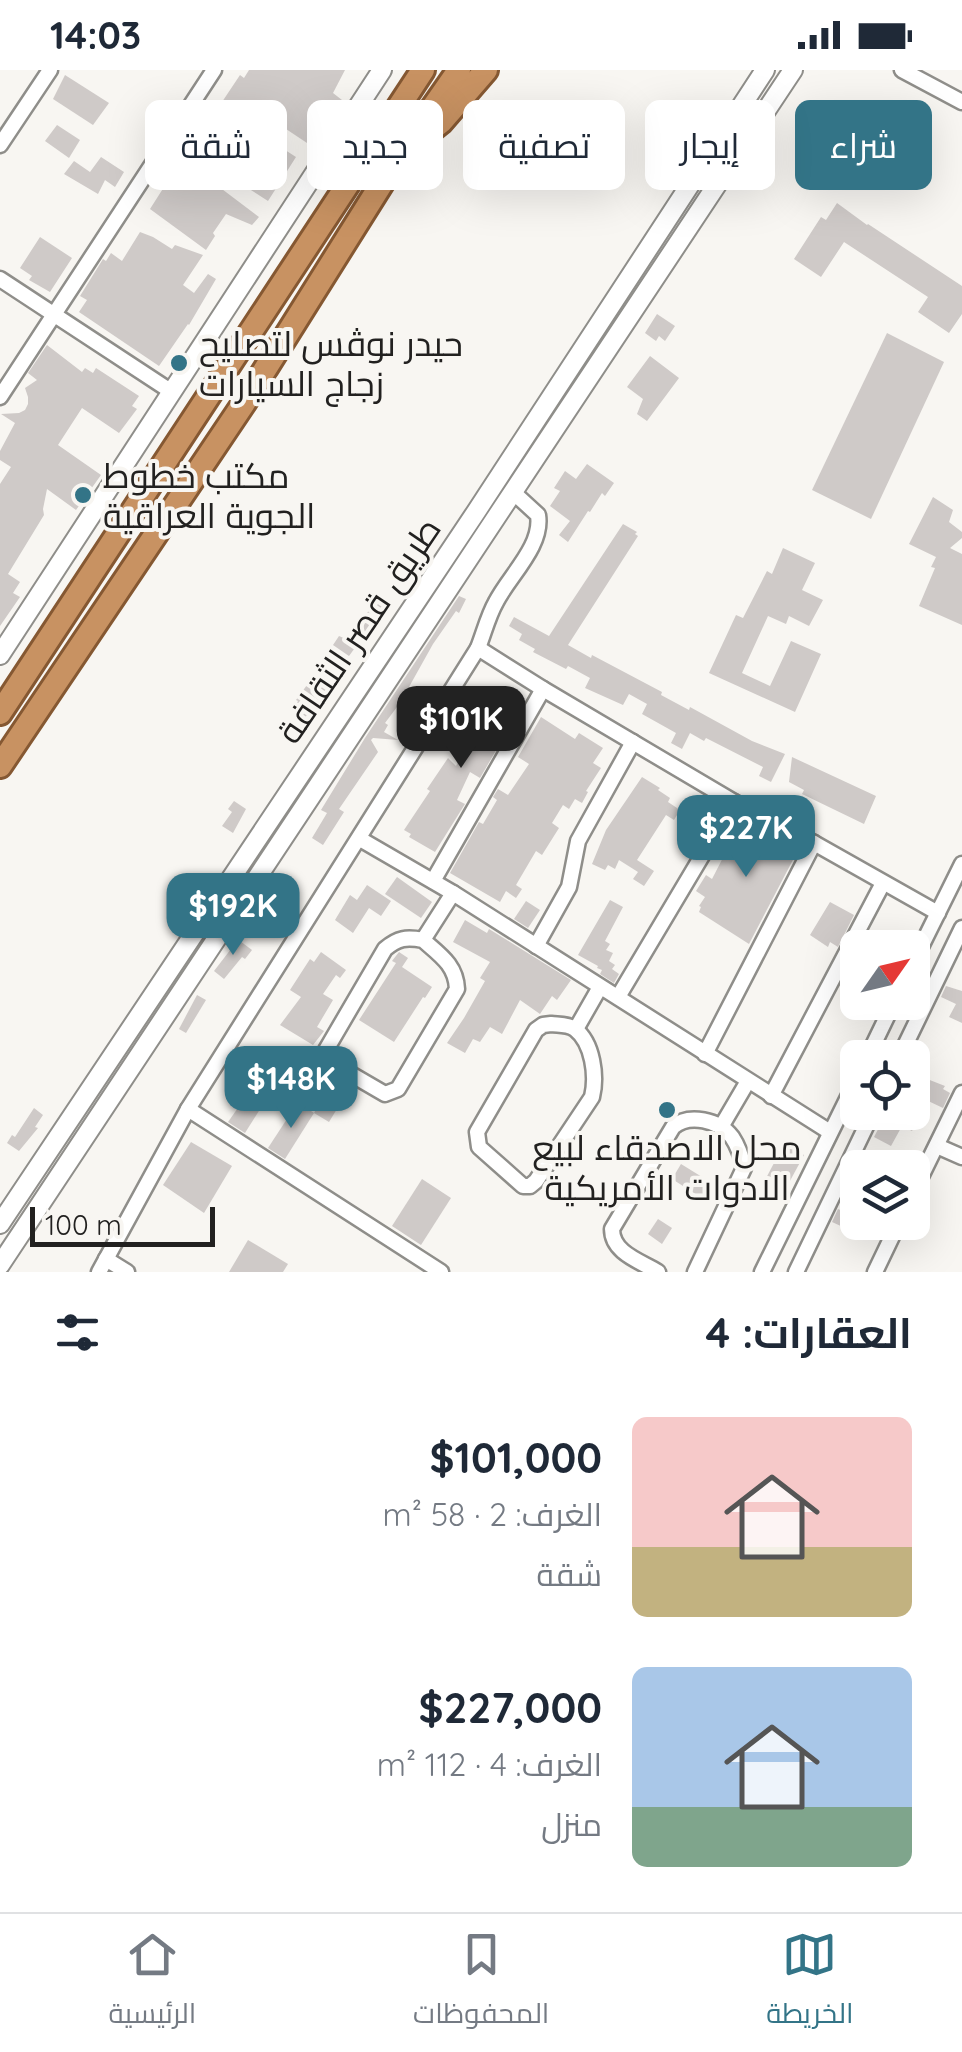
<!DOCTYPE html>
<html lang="ar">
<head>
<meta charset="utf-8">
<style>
  body { margin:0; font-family:Quicksand,Cairo,sans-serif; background:#f2f2f3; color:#1f2937; direction:rtl; height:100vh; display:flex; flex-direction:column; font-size:38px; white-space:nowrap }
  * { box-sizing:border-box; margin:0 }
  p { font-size:32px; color:#747a83 }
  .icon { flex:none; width:55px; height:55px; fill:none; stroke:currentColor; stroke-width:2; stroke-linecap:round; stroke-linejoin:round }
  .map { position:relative; height:1202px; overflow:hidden; direction:ltr }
  .details { display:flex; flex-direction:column; background:#fff; flex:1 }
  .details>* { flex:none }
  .banner { position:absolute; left:30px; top:30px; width:902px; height:90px; direction:rtl; display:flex; gap:20px }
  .needle { width:65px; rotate:56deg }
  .controls { position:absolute; left:840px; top:860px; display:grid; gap:20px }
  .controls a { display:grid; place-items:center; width:90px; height:90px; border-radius:15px; background:#fff; box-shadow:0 10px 40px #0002; font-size:50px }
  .scale { position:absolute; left:30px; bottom:25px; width:185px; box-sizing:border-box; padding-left:10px; border:5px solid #222120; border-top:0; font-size:28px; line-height:35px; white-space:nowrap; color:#222120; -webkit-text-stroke:8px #f8f6f2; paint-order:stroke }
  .price { position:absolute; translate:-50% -85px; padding:0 22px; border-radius:20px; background:#337487; color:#fff; font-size:32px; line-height:65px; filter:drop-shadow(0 2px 5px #0008) }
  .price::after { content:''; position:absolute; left:50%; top:60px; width:30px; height:22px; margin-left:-15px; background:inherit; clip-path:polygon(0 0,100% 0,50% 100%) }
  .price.on { background:#222; color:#fff }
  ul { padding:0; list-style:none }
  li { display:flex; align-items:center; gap:30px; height:250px; padding:0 50px }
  li span { display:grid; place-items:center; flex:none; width:280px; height:200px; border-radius:15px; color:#555 }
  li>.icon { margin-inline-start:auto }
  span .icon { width:120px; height:120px; fill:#fffc; stroke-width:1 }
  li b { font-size:42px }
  h2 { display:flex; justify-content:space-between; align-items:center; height:120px; padding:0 50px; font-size:42px }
  .pill { padding:0 35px; border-radius:15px; background:#fff; box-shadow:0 10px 40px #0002; font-size:35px; line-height:90px }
  .pill.on { background:#337487; color:#fff }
  .status { display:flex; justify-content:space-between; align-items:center; height:70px; padding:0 50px; background:#fff; direction:ltr }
  .status svg { height:28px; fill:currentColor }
  .tabs { display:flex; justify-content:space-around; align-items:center; height:140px; border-top:2px solid #e0e1e3; background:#fff; font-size:28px; color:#747a83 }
  .tabs a { display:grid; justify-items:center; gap:5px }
  .tabs .on { color:#337487 }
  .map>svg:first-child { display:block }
</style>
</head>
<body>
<div class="status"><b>14:03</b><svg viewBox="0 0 49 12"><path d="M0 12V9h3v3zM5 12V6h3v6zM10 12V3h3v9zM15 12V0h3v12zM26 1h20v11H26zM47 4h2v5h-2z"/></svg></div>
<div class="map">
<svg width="962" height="1202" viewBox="0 0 962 1202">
  <rect width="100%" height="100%" fill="#f8f6f2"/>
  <g fill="#cfcac8">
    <polygon points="249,0 345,0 333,23 342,30 330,47 325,44 307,73 259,41 248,56 296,87 268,131 218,99 210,110 259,147 252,155 226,144 213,163 215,166 206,180 150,139 171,106 179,111 188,92 202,76 184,65 194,49 211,60 223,42 218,38 240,5 244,8"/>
    <polygon points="65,5 109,33 93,55 53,29"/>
    <polygon points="57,55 80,70 69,88 45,71"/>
    <polygon points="101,87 124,102 115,117 105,110 98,124 64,104 74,91 90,102"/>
    <polygon points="837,133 867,155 868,154 962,216 962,244 949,263 918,242 928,227 844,172 821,207 794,189 821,147 826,150"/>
    <polygon points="140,162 153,167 172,179 175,175 203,185 183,215 194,223 208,204 216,209 189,255 188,254 159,296 79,242 87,230 80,226 103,189 106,191 111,183 122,191"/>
    <polygon points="40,167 72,188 50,222 29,210 32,206 20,198"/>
    <polygon points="657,244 675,256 665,271 659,266 656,271 645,263"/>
    <polygon points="887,263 944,292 871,449 812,420"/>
    <polygon points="47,275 82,302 85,298 93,303 96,298 139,326 132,336 137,339 119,363 82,338 58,375 101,405 76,440 47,419 43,439 44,445 8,504 20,512 13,523 20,527 0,556 0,414 11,397 0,390 0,381 15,353 1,344 19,343 25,340 28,334 28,327 25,318 37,310 28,303"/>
    <polygon points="650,286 679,308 647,351 637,344 643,329 627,317"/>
    <polygon points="587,394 614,413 605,426 602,423 590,442 588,441 568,472 559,465 570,451 550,436 560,421 554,418 565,401 576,409"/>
    <polygon points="933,427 953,440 949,452 962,462 962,468 950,478 962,484 962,555 919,536 935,498 931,497 936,487 909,474"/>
    <polygon points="623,454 637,462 635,464 638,466 568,575 591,588 592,585 662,622 661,625 689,640 690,637 752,671 785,684 771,712 759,706 763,697 706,668 704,671 690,663 682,679 671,673 676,663 642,644 647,634 629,624 623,635 585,618 590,608 568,596 566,599 533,582 535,579 519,570 522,564 509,556 514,547 549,566"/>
    <polygon points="783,478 815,493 802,520 823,530 809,556 789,546 786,554 768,546 742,603 770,616 791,571 821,584 795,642 709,603 736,545 743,548 767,501 772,504"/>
    <polygon points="459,526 466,529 459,543 456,541 433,574 409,617 416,621 404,639 397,637 385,653 388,655 384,662 398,670 373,668 371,670 378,682 339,739 344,742 323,775 312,768 327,743 321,740 365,668"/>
    <polygon points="379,528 387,534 349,586 333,575 339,566 346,569"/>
    <polygon points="326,600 334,606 332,611 304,649 292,641 298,631 296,630 307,615 311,619"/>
    <polygon points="479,617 504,633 506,629 521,636 496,676 498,677 480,708 470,702 457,730 465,734 435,782 409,767 411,764 404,760 430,721 427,719 448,688 456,696 466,677 474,659 470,657 481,638 470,630"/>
    <polygon points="541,647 575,669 579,663 603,678 593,693 601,698 586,721 588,722 582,733 575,729 569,739 563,735 552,753 559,758 542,785 536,781 516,815 522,819 516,828 506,821 500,832 450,803 479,752 483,754 497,730 493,727 498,719 508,725 529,694 518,687"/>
    <polygon points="792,687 876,726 864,754 802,724 804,720 789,712"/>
    <polygon points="642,707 660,718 658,720 670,728 668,732 680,740 674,750 666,745 637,790 654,801 644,816 633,809 638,802 619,790 615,799 608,795 605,800 592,794 606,760"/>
    <polygon points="234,731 246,739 233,763 222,756 232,742 228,739"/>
    <polygon points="743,748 788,772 785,778 796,784 749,874 699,842 701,837 699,836 705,827 696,821 706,805 712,809 729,776 726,775 731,766 728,764 735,751 740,754"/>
    <polygon points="397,807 432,832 421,848 385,824"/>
    <polygon points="367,815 391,831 381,846 369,838 353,863 335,850 350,825 357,830"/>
    <polygon points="610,830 623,837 605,871 610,874 606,880 613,883 609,891 615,895 612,899 619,904 614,913 600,904 602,900 597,898 598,896 578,885"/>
    <polygon points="526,831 540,840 528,858 514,849"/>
    <polygon points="830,832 854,845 838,877 830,872 828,877 810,865"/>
    <polygon points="465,850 487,863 489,859 571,910 557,930 552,926 540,944 520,930 502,964 490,957 480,972 473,969 465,983 447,973 464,948 485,911 480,908 490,892 453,872"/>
    <polygon points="236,868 252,880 245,889 242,887 224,909 214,901 231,879 229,877"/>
    <polygon points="321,882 346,900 340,908 336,905 323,924 333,930 317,957 324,961 313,975 280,955 301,927 290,920 310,889 314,892"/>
    <polygon points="399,882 408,888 402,897 432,917 425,928 423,927 394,972 359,950 396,893 392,891"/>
    <polygon points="946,916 962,921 962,953 949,947 956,934 941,927"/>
    <polygon points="197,925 206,930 186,963 179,959"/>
    <polygon points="912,1003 945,1016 943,1019 950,1023 943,1038 924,1029 925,1024 912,1019"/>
    <polygon points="254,1015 269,1025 245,1063 228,1052"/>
    <polygon points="324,1025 340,1034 329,1052 314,1043"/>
    <polygon points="298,1032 314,1043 285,1089 268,1078"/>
    <polygon points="34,1038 43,1045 35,1057 38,1058 19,1081 7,1073 12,1065 15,1067"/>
    <polygon points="887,1042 910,1042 919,1047 912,1061 902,1056 891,1076 874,1067"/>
    <polygon points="191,1072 232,1096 204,1143 163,1115"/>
    <polygon points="784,1074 804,1085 784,1122 764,1112"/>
    <polygon points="681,1094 715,1115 705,1130 672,1109"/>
    <polygon points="422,1109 451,1128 421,1175 392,1156"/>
    <polygon points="838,1139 858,1148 858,1152 874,1152 867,1168 832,1152"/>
    <polygon points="658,1149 672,1158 662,1174 648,1164"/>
    <polygon points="248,1170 288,1194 283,1202 229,1202"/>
  </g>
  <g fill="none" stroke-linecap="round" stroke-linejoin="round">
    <defs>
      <g id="minor">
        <polyline points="902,0 962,32"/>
        <polyline points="0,75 50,0"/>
        <polyline points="0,209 172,322"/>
        <polyline points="0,327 214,0"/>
        <polyline points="478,578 543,619 734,732"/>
        <polyline points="360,769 453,823 830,1062"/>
        <polyline points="433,811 543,619"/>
        <path d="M423,870C440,885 456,895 457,919L398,1019L385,1024L330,992L326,987V980L385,879C398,868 406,867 423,870L453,823"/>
        <polyline points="536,876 569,817 578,771 633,672"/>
        <polyline points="912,895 962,794"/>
        <polyline points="618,927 734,732 814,773 938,843"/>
        <path d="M551,954C559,955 568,954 575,959C593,973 597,1006 592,1027L536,1111L530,1116H523L479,1077L477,1062L536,960L543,955Z"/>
        <polyline points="576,959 600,917"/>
        <polyline points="705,984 814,773"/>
        <polyline points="867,988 894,932"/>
        <polyline points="899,988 962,858"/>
        <polyline points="771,1026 883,813"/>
        <polyline points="188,1039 441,1202"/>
        <polyline points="721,1057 748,1011"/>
        <polyline points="937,1076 962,1087"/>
        <polyline points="912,1125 962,1023"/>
        <polyline points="106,1189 127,1202"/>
        <path d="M99,1202L188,1039L478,578C484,563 488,546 496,532C509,506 543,476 538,445L514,423"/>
        <path d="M658,1202C640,1191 612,1183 612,1159L673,1057C689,1043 719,1050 732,1067C738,1076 742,1088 744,1098L695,1202"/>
        <polyline points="762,1202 858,1007"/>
        <polyline points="796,1202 873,1042"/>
        <polyline points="875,1202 899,1152"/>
      </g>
      <g id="tertiary">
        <polyline points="0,585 382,0"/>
        <polyline points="0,1154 476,442 765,0"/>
        <polyline points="0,1195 793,0"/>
      </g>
      <g id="trunk">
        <polyline points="421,68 441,52 486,0"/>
        <polyline points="0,643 423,0"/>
        <polyline points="0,696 244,333 399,86 459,0"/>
      </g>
    </defs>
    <use href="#minor" stroke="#8f8e8a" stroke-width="19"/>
    <use href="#tertiary" stroke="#8f8e8a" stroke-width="22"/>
    <use href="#trunk" stroke="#855832" stroke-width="28"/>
    <use href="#minor" stroke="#fff" stroke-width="14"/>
    <use href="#tertiary" stroke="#fff" stroke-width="18"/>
    <use href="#trunk" stroke="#c89262" stroke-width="22"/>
  </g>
  <g fill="#337487" stroke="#f8f6f2" stroke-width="4">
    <circle cx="179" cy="293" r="10"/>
    <circle cx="83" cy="425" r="10"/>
    <circle cx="667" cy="1040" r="10"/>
  </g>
  <g text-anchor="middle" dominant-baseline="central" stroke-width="8" stroke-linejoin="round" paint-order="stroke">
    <g font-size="35" fill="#222120" stroke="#f8f6f2" text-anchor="start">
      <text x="199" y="273">حيدر نوڤس لتصليح<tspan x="199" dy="40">زجاج السيارات</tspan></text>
      <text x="103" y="405">مكتب خطوط<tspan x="103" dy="40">الجوية العراقية</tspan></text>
      <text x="667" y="1077" text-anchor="middle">محل الاصدقاء لبيع<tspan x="667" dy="40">الادوات الأمريكية</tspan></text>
    </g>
    <g font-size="35" fill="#222120" stroke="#f8f6f2">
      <text transform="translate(358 560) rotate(-56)">طريق قصر الثقافة</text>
    </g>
  </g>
</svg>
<div class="controls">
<a><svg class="needle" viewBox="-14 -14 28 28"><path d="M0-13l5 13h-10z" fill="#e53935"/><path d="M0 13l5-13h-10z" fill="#747a83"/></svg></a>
<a><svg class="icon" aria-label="locate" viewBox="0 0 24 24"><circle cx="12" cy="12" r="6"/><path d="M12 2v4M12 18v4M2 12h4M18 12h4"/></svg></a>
<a><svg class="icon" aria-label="layers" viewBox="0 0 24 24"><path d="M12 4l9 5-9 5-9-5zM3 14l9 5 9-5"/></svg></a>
</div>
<div class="scale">100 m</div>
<b class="price on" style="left:461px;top:701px">$101K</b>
<b class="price" style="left:746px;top:810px">$227K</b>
<b class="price" style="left:233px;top:888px">$192K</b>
<b class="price" style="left:291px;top:1061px">$148K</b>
<div class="banner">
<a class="pill on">شراء</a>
<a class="pill">إيجار</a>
<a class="pill">تصفية</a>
<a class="pill">جديد</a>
<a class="pill">شقة</a>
</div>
</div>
<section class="details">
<h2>العقارات: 4<svg class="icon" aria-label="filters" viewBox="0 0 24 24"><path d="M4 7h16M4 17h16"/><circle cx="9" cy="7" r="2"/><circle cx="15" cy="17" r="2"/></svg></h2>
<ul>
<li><span style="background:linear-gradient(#f6c9c9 65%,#c2b280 0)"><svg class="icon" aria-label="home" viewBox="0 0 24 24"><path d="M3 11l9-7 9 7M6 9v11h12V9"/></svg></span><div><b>$101,000</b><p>الغرف: 2 · 58 m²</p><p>شقة</p></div></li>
<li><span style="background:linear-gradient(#a9c7e8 70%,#7fa58c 0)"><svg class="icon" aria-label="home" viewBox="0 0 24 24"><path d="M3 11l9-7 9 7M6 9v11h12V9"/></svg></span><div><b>$227,000</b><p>الغرف: 4 · 112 m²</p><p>منزل</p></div></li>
</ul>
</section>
<nav class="tabs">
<a class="on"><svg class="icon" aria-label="map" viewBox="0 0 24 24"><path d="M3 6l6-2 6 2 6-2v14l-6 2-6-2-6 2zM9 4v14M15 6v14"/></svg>الخريطة</a>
<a><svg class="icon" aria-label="saved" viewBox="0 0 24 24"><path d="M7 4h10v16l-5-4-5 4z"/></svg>المحفوظات</a>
<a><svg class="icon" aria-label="home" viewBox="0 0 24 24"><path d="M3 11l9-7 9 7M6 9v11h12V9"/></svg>الرئيسية</a>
</nav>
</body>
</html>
